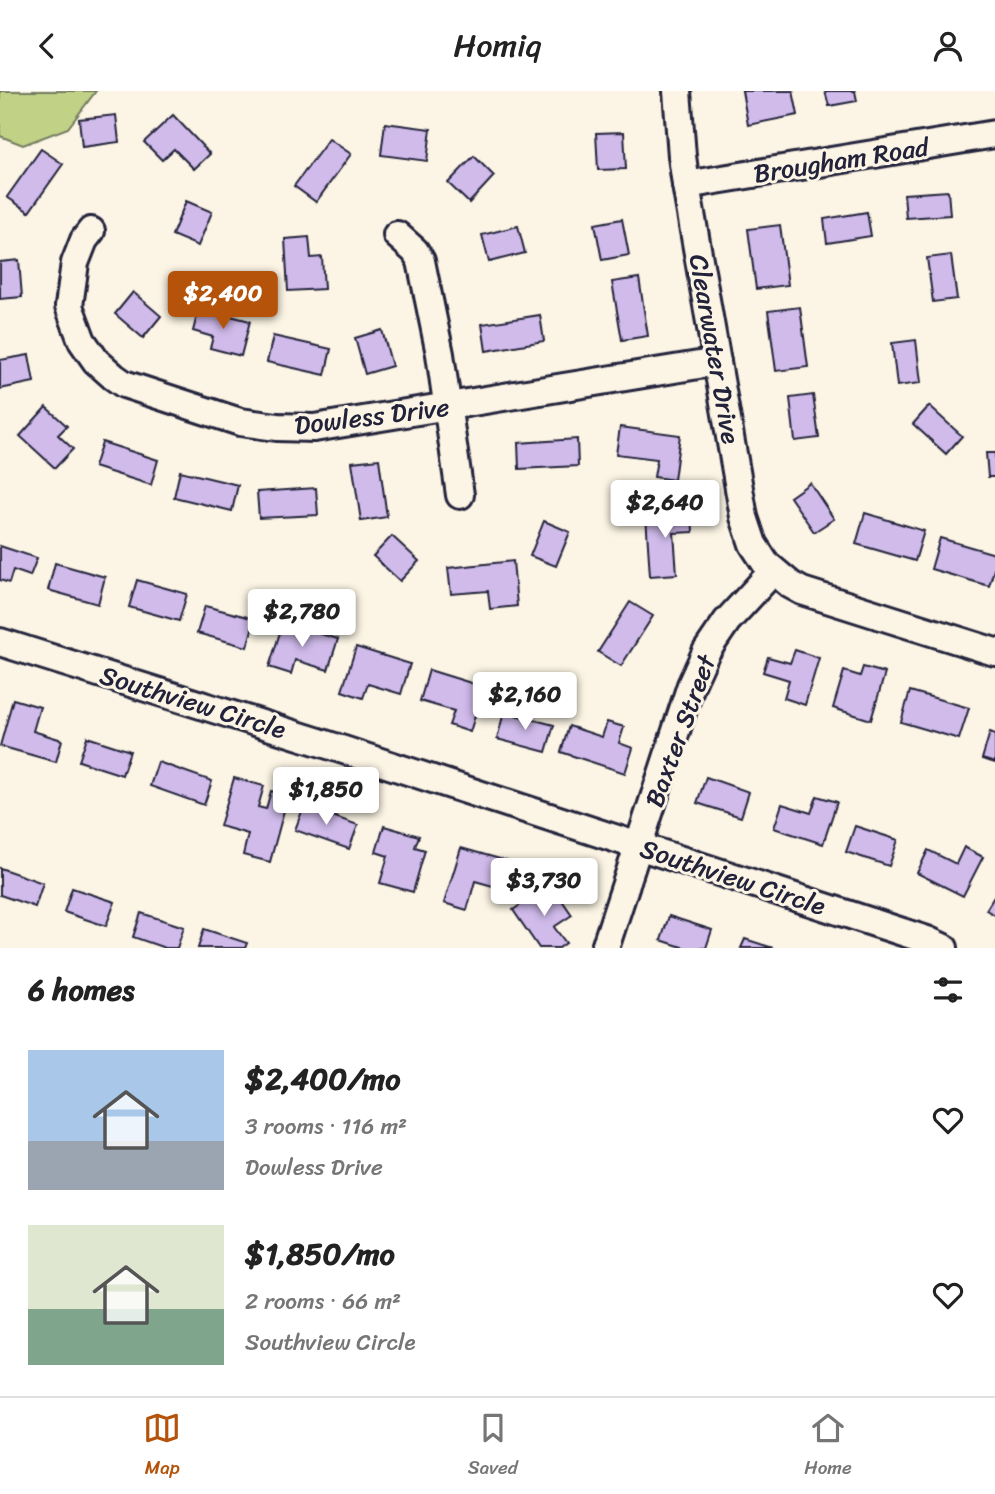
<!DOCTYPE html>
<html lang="en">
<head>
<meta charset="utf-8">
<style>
  body { margin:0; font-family:Sriracha,sans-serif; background:#f2f2f2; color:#222; height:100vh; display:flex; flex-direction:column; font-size:26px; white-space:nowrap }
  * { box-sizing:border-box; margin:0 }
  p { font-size:23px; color:#767676 }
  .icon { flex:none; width:38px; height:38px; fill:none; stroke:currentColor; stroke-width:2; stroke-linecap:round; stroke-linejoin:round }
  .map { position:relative; height:857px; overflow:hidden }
  .panel { display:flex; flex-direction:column; background:#fff; flex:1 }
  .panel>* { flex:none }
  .price { position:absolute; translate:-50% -60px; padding:0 16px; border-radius:7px; background:#fff; color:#222; font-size:23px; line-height:46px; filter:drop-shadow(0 2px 4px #0008) }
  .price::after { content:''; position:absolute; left:50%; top:42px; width:21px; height:16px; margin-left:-10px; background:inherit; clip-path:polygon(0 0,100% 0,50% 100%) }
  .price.selected { background:#b45309; color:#fff }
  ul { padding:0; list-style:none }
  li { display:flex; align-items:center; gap:21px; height:175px; padding:0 28px }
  li span { display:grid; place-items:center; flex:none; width:196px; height:140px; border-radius:0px; color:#555 }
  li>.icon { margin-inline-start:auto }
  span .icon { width:84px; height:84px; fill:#fffc; stroke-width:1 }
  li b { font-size:30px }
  h2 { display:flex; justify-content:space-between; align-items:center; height:84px; padding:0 28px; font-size:30px }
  header { display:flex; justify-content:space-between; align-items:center; height:91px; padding:0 28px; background:#fff; font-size:32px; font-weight:600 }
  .menu { display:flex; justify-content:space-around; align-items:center; height:98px; border-top:2px solid #e0e0e0; background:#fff; font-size:19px; color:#767676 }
  .menu a { display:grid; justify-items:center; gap:4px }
  .menu .selected { color:#b45309 }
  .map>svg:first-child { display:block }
</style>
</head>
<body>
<header><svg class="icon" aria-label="back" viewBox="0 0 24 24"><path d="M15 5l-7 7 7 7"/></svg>Homiq<svg class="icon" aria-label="person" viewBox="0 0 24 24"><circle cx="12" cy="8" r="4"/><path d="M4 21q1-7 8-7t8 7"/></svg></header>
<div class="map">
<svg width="995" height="857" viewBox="0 0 995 857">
  <rect width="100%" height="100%" fill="#fcf5e5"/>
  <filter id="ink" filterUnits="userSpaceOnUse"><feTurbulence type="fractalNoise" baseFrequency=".0143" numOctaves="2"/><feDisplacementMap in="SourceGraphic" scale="14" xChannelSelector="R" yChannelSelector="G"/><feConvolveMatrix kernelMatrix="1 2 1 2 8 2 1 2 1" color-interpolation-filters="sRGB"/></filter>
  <g filter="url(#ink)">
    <polygon fill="#c1d186" stroke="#727a60" stroke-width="2" points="0,0 96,0 68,37 23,54 0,45"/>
    <g fill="#d0bbeb" stroke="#22223b" stroke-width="2">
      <polygon points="742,0 793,0 798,24 748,34"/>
      <polygon points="825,0 855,0 857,10 829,15"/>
      <polygon points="116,24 119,51 82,56 79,28"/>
      <polygon points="173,24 210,63 194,78 174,58 162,69 144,51"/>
      <polygon points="385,32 431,38 427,70 381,64"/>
      <polygon points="624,41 626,78 598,79 596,42"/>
      <polygon points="329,48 351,63 316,111 294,95"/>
      <polygon points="41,58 63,73 29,121 7,106"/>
      <polygon points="474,65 494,85 469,112 448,92"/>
      <polygon points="948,100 950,124 906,127 904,103"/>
      <polygon points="186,110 212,121 198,155 172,144"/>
      <polygon points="867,121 871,145 827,152 824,128"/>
      <polygon points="622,128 629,164 602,169 595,133"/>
      <polygon points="780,134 788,194 756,198 748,138"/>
      <polygon points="518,135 525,162 489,171 482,144"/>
      <polygon points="309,146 311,167 322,166 324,198 288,200 285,148"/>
      <polygon points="951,164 957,208 933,211 927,167"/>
      <polygon points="19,169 22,206 0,208 0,171"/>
      <polygon points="639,187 648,245 622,249 612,191"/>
      <polygon points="133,201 161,225 143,247 115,223"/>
      <polygon points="800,216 808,276 776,280 768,220"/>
      <polygon points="199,217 250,230 241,265 210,257 213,246 193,240"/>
      <polygon points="540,224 544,250 486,260 482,233"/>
      <polygon points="382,239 392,275 365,283 355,247"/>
      <polygon points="273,245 331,258 325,284 267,271"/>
      <polygon points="916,249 921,292 897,295 892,252"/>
      <polygon points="29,264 34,291 0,298 0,269"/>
      <polygon points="813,304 819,347 795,350 790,307"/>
      <polygon points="929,315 962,345 946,363 913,333"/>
      <polygon points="46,316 67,335 58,344 73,358 55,377 20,345"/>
      <polygon points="620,336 680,344 674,389 654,386 657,368 616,363"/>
      <polygon points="577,348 578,375 519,378 518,352"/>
      <polygon points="102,351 158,369 151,394 94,376"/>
      <polygon points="986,362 995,362 995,386 988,386"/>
      <polygon points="379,368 387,426 361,430 352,371"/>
      <polygon points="180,380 238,394 232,420 174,406"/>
      <polygon points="810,392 834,428 814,441 790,406"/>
      <polygon points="316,397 318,424 259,427 257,401"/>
      <polygon points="692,421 693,441 674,442 677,483 650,485 646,424"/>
      <polygon points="865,422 924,440 915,470 856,453"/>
      <polygon points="544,430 570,441 556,475 530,465"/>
      <polygon points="392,445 419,470 400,490 373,465"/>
      <polygon points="940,447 995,463 995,475 989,495 931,478"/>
      <polygon points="0,455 37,467 30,485 13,479 9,492 0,489"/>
      <polygon points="513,470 517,515 490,518 488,500 451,503 448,477"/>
      <polygon points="55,472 105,486 98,513 48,499"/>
      <polygon points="137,489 187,503 179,530 129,516"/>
      <polygon points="630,511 653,525 621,575 598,561"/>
      <polygon points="205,515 255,528 247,556 197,542"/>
      <polygon points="283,532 338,548 328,579 295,569 291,583 269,576"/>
      <polygon points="356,556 410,573 401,603 368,593 363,607 342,600"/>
      <polygon points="795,559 819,567 805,614 784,607 789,589 763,581 768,566 790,572"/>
      <polygon points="863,576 885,582 871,629 833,617 844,580 860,585"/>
      <polygon points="429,579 484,596 470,641 449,634 454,620 420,610"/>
      <polygon points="910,600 969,617 959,648 901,631"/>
      <polygon points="13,608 40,616 33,640 62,649 56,671 0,655"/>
      <polygon points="504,621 554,634 546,661 497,648"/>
      <polygon points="607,631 624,636 619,652 633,657 625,682 561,661 569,635 602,646"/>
      <polygon points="990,641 995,643 995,672 982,668"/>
      <polygon points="87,646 130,660 122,684 79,670"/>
      <polygon points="158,671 212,690 204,714 150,695"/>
      <polygon points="706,686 749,701 741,726 697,712"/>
      <polygon points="234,687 264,695 258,716 266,718 271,700 288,705 270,771 243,764 248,743 220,735"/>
      <polygon points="817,705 837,711 823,753 774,737 782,713 811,722"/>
      <polygon points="304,715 358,734 349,758 295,739"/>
      <polygon points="384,735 419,745 415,756 425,759 413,801 380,792 388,765 376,761"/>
      <polygon points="855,735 898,749 889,775 846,761"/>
      <polygon points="964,756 983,766 963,805 917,782 928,759 956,773"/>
      <polygon points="461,757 507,770 500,797 475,790 467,819 444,812"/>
      <polygon points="0,777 43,792 35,816 0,804"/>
      <polygon points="551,793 572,824 554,836 566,852 559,857 539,857 513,819"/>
      <polygon points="72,797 115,811 106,835 64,821"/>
      <polygon points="995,804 995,824 986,819"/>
      <polygon points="141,822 184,836 177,857 165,857 133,846"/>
      <polygon points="669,825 712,839 706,857 685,857 661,849"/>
      <polygon points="204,838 247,852 245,857 198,857"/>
      <polygon points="745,848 773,857 741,857"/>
    </g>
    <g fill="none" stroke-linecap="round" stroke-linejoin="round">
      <defs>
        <g id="minor">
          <polyline points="677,0 682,65 686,94 744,426 753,453 766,473 791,494 802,500 995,561"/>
          <polyline points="686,94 995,43"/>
          <polyline points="91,140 84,149 75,172 69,215 82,250 96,270 114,286 124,293 240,331 277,336 314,337 717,271"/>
          <polyline points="397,144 415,160 421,170 440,263 460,404"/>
          <polyline points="0,551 319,651 927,849 944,857"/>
          <polyline points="605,857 691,594 706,561 727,530 773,480"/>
        </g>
      </defs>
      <use href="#minor" stroke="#22223b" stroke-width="32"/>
      <use href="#minor" stroke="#fcf5e5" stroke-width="26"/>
    </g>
  </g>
  <g text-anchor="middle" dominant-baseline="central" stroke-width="6" stroke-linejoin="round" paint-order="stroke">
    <g font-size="26" fill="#22223b" stroke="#fcf5e5">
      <text transform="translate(841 69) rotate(-9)">Brougham Road</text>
      <text transform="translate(715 258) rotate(80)">Clearwater Drive</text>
      <text transform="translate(372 325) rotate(-7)">Dowless Drive</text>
      <text transform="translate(193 611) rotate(17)">Southview Circle</text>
      <text transform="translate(680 640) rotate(-70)">Baxter Street</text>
      <text transform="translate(733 786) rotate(18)">Southview Circle</text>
    </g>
  </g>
</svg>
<b class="price selected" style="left:223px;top:240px">$2,400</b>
<b class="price" style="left:665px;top:449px">$2,640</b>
<b class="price" style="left:302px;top:558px">$2,780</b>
<b class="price" style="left:525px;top:641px">$2,160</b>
<b class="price" style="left:326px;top:736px">$1,850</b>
<b class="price" style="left:544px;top:827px">$3,730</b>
</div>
<section class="panel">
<h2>6 homes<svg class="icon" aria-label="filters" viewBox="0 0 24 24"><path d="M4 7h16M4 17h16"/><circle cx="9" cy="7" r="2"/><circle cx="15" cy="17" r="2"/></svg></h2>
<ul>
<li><span style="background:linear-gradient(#a9c7e8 65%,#9aa5b1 0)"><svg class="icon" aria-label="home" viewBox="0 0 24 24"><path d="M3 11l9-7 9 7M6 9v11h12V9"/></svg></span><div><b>$2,400/mo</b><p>3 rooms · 116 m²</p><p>Dowless Drive</p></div><svg class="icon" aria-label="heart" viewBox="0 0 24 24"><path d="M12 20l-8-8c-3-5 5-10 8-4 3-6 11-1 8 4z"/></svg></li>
<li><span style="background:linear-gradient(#dfe7d0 60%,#7fa58c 0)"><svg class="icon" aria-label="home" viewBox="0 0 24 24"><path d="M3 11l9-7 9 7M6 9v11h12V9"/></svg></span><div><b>$1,850/mo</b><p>2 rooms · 66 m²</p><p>Southview Circle</p></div><svg class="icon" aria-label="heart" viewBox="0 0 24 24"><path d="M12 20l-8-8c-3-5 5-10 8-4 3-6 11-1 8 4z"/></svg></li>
</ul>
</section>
<nav class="menu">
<a class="selected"><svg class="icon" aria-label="map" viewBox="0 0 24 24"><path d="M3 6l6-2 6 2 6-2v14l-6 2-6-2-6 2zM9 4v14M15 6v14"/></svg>Map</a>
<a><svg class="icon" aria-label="saved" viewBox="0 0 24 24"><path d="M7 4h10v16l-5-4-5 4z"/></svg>Saved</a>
<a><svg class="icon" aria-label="home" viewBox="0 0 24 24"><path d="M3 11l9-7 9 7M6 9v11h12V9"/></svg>Home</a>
</nav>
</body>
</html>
